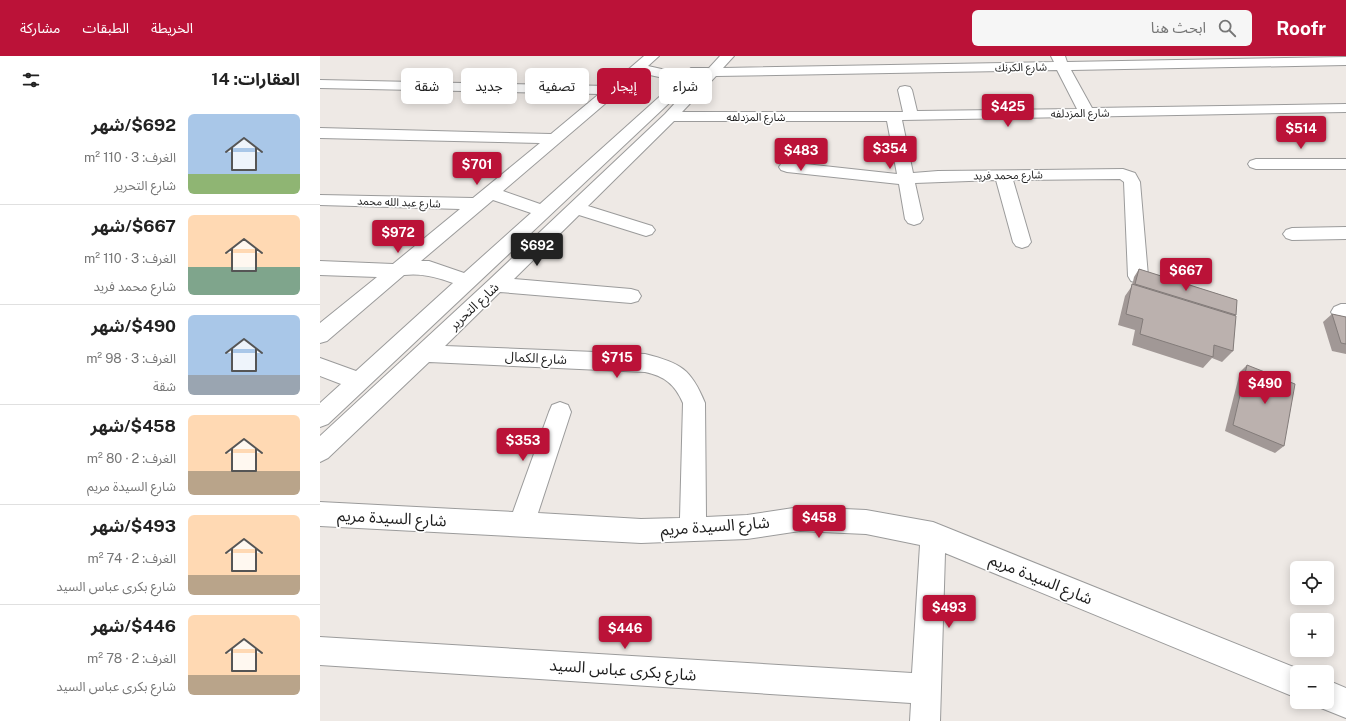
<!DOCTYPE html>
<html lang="ar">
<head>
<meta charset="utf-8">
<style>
  body { margin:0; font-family:"Public Sans","Noto Sans Arabic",sans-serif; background:#f6f6f6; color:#222; direction:rtl; height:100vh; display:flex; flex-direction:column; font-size:15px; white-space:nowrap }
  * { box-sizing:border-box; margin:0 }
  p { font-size:13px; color:#767676 }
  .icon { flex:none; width:22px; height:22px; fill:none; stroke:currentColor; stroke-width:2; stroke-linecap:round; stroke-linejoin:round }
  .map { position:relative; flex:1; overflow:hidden; direction:ltr }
  .sheet { display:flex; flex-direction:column; background:#fff; width:320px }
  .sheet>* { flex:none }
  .top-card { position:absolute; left:12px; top:12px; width:380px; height:36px; direction:rtl; display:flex; gap:8px }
  .tools { position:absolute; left:970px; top:505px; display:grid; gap:8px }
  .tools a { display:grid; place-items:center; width:44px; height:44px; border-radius:6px; background:#fff; box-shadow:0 2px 10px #0003; font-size:20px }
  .price { position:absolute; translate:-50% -34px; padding:0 9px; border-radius:4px; background:#bb1238; color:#fff; font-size:13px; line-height:26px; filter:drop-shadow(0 1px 2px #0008) }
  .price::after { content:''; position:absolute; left:50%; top:24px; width:12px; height:9px; margin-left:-6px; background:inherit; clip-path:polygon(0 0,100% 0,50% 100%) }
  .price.active { background:#222; color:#fff }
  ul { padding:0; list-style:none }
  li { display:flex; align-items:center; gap:12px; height:100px; padding:0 20px }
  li+li { border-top:1px solid #e0e0e0 }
  li span { display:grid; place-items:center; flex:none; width:112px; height:80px; border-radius:6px; color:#555 }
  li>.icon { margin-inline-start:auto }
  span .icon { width:48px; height:48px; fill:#fffc; stroke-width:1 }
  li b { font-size:17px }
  h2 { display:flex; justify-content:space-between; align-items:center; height:48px; padding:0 20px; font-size:17px }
  .chip { padding:0 14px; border-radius:6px; background:#fff; box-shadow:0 2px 10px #0003; font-size:14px; line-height:36px }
  .chip.active { background:#bb1238; color:#fff }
  header { display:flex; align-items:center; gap:24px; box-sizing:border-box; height:56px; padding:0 20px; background:#bb1238; color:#fff }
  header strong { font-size:19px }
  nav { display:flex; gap:22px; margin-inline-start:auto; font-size:14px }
  .search { width:280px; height:36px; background:#f6f6f6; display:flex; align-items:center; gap:10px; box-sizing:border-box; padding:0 14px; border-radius:6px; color:#767676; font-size:15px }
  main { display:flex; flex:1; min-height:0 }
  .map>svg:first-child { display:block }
</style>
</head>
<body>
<header>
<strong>Roofr</strong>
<div class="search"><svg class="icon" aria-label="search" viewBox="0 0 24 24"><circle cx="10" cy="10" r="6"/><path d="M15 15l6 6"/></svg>ابحث هنا</div>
<nav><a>الخريطة</a><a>الطبقات</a><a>مشاركة</a></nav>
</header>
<main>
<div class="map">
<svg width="1026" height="665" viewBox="0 0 1026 665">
  <rect width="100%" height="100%" fill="#eee9e5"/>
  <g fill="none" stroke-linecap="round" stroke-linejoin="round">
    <defs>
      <g id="minor">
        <path d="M324,0H339L328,10L364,18L371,12H389L400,0H414L403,12L734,6L731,0H745L747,6L1026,1V9L751,14L772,52L1026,48V56L582,64L593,117L618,115L803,113L815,117L820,126L828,220L825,225L818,227L811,225L808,220L804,126L800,123L693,124L711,186L708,190L702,192L696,190L693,186L676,124L595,127L603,163L600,167L594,169L588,167L585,163L579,128L467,116L461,114L459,111L461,108L467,106L577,118L567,65H354L268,150L332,170L335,174L332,178L326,180L259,159L194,223L311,233L318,235L321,240L318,245L311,247L180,236L125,290L325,298C361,307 371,313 385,347L386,461L427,459L480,451L546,454L613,466L986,616H977V642L625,497L620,665H590L591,647L0,609V581L592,617L600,489L546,478L480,475L427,483L321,487L0,470V446L193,456L229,356L232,349L240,346L248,349L251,356L218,457L321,463L360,462L363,347C355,328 344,320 325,316L109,306L8,402L0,406V380L169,224L345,58L381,19H379L8,368L0,371V347L21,328L0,320V302L36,315L133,227C116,221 102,217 84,219L7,285L0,287V267L57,221L0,219V205L73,208L140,153L0,149V139L153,142L220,87L0,82V72L231,78L279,38L0,32V24L289,30ZM737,14L757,53L597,55L592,34L590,31L585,30L580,31L578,34L583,56H362L396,20ZM321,17L357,25L220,148L183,135ZM173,144L211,157L144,217L109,205H101Z"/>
        <polygon points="936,103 1026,103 1026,113 936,113 930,111 928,108 930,105"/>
        <polygon points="1026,171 1026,183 972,184 966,182 963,178 966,174 972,172"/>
        <polygon points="1021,248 1026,248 1026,264 1014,261 1011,256 1014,251"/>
        <polygon points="1007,624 1026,632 1026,662 996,650 995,646 1007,646"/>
      </g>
    </defs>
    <use href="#minor" stroke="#9b9b9b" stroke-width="2"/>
    <use href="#minor" fill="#fff" fill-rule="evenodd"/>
  </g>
  <g fill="#a19896">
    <polygon points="819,213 917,244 913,295 902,306 892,302 883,312 812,289 815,274 798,269 805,240 812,230 814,221"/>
    <polygon points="1012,258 1026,261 1026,298 1012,295 1003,266"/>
    <polygon points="927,309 964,390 955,397 905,375 920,316"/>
  </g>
  <g fill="#bbb1ae" stroke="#837c7a">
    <polygon points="819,213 917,244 916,259 815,228"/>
    <polygon points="812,228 916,260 913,295 894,289 893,301 820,278 823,263 806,258"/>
    <polygon points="1012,258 1026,261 1026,288 1021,287"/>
    <polygon points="927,309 975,328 964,390 913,369"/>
  </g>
  <g text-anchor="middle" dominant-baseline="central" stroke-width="3.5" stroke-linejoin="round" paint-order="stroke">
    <g font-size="11" fill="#1e1e1e" stroke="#fff">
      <text transform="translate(701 11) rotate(-1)">شارع الكرنك</text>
      <text transform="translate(760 57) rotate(-1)">شارع المزدلفه</text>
      <text x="436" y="61">شارع المزدلفه</text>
      <text transform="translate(688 119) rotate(-1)">شارع محمد فريد</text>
      <text transform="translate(79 146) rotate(2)">شارع عبد الله محمد</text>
    </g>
    <g font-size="13" fill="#1e1e1e" stroke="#fff">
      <text transform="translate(154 250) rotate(-43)">شارع التحرير</text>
      <text transform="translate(216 302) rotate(3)">شارع الكمال</text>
    </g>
    <g font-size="16" fill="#1e1e1e" stroke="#fff">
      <text transform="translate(72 462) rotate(3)">شارع السيدة مريم</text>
      <text transform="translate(395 470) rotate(-4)">شارع السيدة مريم</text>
      <text transform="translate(721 523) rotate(22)">شارع السيدة مريم</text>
      <text transform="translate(303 614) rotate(4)">شارع بكرى عباس السيد</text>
    </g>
  </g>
</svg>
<div class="tools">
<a><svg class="icon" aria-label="locate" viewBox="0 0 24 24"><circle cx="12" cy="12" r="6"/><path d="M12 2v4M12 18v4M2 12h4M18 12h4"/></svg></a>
<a>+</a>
<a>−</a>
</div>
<b class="price" style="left:688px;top:72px">$425</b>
<b class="price" style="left:981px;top:94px">$514</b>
<b class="price" style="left:570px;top:114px">$354</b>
<b class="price" style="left:481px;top:116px">$483</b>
<b class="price" style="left:157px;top:130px">$701</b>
<b class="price" style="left:78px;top:198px">$972</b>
<b class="price active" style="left:217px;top:211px">$692</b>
<b class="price" style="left:866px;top:236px">$667</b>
<b class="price" style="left:297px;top:323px">$715</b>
<b class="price" style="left:945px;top:349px">$490</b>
<b class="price" style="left:203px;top:406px">$353</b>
<b class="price" style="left:499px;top:483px">$458</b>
<b class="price" style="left:629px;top:573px">$493</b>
<b class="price" style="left:305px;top:594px">$446</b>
<div class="top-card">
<a class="chip">شراء</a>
<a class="chip active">إيجار</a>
<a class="chip">تصفية</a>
<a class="chip">جديد</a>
<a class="chip">شقة</a>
</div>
</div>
<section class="sheet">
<h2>العقارات: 14<svg class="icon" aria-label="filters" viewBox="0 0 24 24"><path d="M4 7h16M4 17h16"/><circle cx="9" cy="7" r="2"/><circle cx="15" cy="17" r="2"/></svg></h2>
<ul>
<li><span style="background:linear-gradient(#a9c7e8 75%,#8fb573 0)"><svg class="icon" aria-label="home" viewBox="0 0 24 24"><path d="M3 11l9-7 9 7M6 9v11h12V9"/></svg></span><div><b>$692/شهر</b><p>الغرف: 3 · 110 m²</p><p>شارع التحرير</p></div></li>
<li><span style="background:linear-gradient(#ffd9b3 65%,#7fa58c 0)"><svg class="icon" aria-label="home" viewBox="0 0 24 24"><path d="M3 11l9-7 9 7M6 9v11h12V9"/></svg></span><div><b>$667/شهر</b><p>الغرف: 3 · 110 m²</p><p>شارع محمد فريد</p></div></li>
<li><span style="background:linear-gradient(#a9c7e8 75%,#9aa5b1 0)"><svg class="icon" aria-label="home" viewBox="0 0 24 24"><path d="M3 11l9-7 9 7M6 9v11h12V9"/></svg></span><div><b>$490/شهر</b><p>الغرف: 3 · 98 m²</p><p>شقة</p></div></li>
<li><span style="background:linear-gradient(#ffd9b3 70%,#b9a48a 0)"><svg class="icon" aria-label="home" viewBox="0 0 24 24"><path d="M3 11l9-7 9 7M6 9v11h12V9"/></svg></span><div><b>$458/شهر</b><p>الغرف: 2 · 80 m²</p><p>شارع السيدة مريم</p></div></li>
<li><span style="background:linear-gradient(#ffd9b3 75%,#b9a48a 0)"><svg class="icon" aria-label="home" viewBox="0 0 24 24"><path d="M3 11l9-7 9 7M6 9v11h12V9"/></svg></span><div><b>$493/شهر</b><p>الغرف: 2 · 74 m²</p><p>شارع بكرى عباس السيد</p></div></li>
<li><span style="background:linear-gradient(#ffd9b3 75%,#b9a48a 0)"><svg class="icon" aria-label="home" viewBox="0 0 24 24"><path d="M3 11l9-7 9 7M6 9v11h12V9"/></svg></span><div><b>$446/شهر</b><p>الغرف: 2 · 78 m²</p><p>شارع بكرى عباس السيد</p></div></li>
</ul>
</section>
</main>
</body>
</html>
